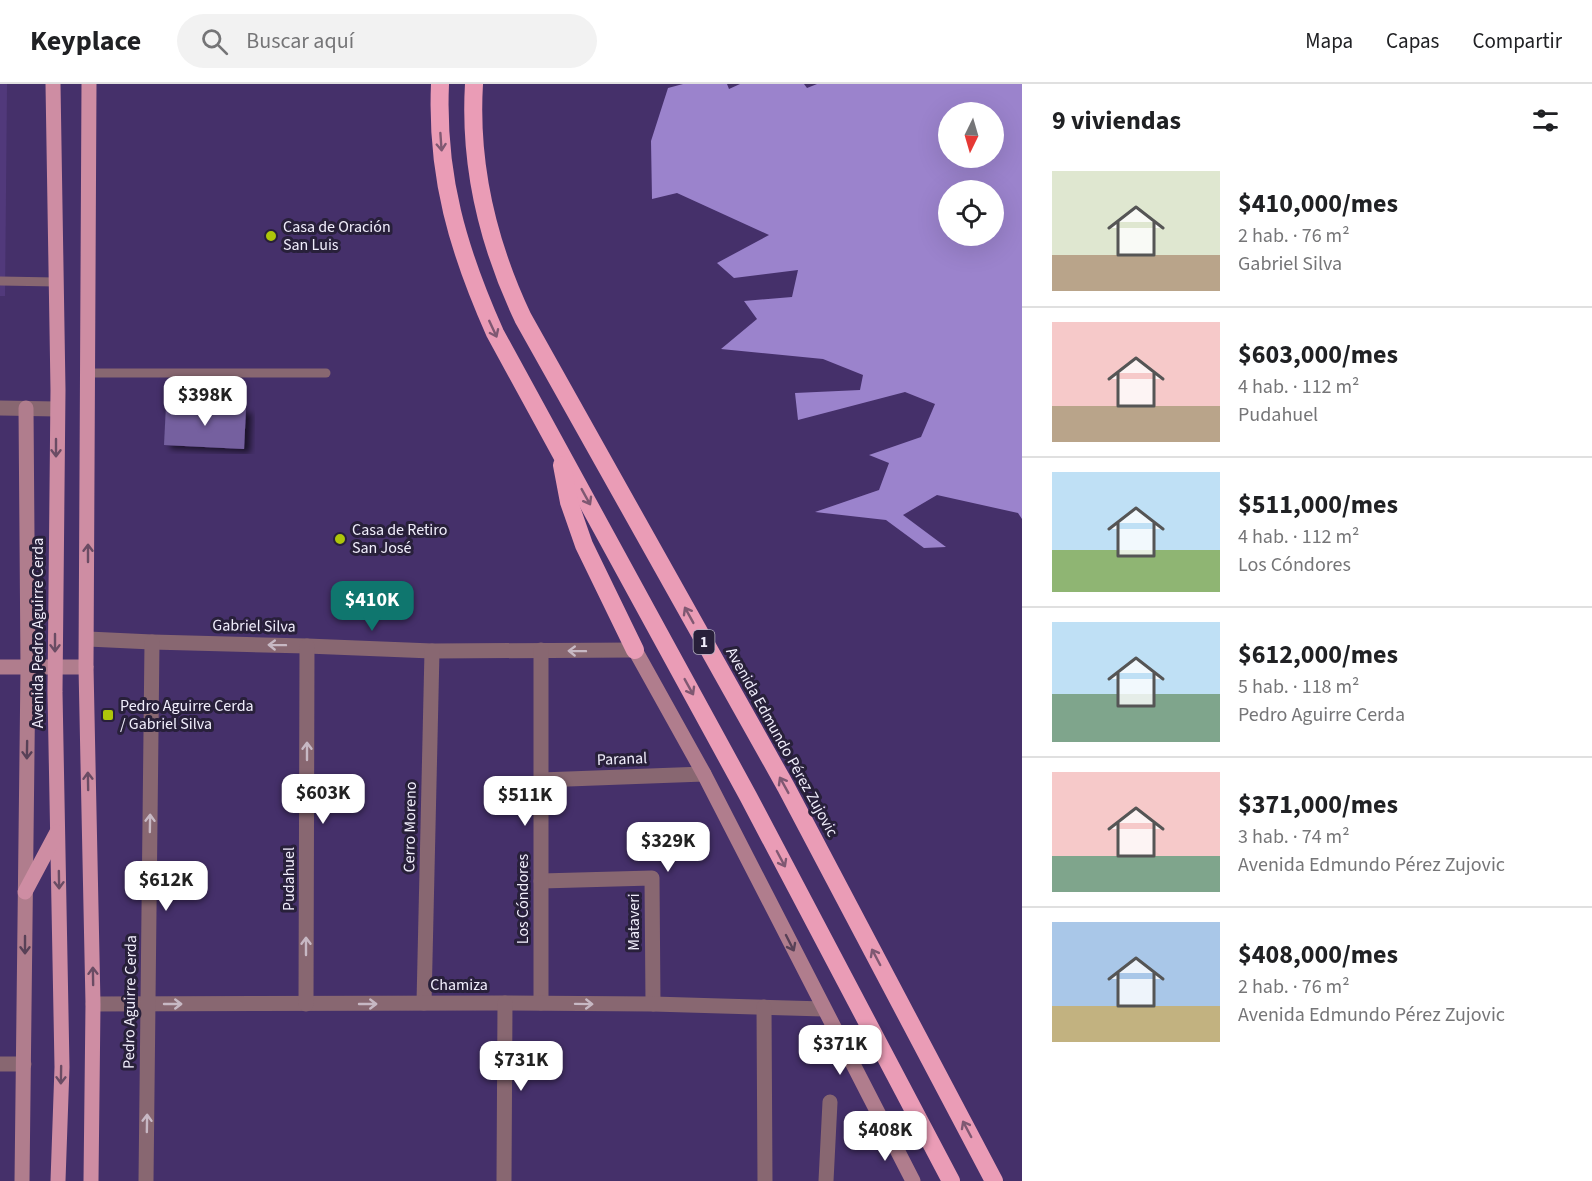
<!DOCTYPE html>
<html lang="es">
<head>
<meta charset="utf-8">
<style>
  body { margin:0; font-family:"Source Sans 3",sans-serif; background:#f2f2f2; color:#202124; height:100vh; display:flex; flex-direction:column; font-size:22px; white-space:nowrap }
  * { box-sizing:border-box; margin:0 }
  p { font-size:20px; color:#757577 }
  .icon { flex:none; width:33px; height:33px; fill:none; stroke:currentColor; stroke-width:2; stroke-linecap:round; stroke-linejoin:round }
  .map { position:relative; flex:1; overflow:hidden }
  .side { display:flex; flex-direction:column; background:#fff; width:570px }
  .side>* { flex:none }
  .needle { width:39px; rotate:185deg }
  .fabs { position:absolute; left:938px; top:18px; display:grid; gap:12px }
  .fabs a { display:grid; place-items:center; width:66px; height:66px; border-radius:50%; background:#fff; box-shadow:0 6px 24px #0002; font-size:30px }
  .price { position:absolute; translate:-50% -51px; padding:0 14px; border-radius:12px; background:#fff; color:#222; font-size:20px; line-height:39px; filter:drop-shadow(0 2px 3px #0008) }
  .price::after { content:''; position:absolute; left:50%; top:36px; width:18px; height:14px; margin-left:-9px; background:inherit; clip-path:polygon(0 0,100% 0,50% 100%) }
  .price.current { background:#0f766e; color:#fff }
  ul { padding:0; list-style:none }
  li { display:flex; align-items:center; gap:18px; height:150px; padding:0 30px }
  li+li { border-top:2px solid #e0e0e0 }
  li span { display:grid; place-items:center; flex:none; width:168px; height:120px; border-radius:0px; color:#555 }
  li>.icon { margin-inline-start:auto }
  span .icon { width:72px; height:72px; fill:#fffc; stroke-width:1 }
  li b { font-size:26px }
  h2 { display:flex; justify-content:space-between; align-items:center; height:72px; padding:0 30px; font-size:26px }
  header { display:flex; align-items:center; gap:36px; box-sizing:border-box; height:84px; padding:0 30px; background:#fff; border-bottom:2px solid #e0e0e0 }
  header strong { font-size:28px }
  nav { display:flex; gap:33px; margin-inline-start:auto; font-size:21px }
  .search { width:420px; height:54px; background:#f2f2f2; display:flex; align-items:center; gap:15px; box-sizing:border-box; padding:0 21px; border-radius:33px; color:#757577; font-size:22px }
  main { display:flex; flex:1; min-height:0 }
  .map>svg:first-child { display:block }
</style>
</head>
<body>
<header>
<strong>Keyplace</strong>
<div class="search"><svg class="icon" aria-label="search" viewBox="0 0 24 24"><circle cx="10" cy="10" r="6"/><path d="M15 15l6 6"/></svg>Buscar aquí</div>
<nav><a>Mapa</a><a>Capas</a><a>Compartir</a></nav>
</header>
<main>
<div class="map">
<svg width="1022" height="1097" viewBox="0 0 1022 1097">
  <defs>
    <filter id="shadow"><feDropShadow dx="6" dy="4" stdDeviation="3" flood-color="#0009"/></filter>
  </defs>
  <rect width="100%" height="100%" fill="#45306a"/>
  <polygon fill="#51397b" points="0,0 7,0 5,212 0,212"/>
  <path fill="#9b83cc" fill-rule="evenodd" d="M683,0H727L729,5L740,0H804L807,4L817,0H1022V435L1018,429L937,411L903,431L946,463L924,464L886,436L815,428L879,406L889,379L869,371L921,353L935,320L905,308L798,336L795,309L860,306L863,291L823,275L721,265L757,235L744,217L792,213L798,186L734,194L717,179L769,151L677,109L652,115L651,57L668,4ZM948,28H993V74H948ZM948,106H993V152H948Z"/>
  <polygon fill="#75609f" filter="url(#shadow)" points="166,321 246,325 244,365 164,361"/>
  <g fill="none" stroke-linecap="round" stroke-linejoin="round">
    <g stroke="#886771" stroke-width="9">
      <polyline points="0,197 56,198"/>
      <polyline points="88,289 326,289"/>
    </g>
    <g stroke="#886771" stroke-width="15">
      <polyline points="0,324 57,325"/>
      <polyline points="88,555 152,558 307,562 432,567 635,566"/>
      <polyline points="541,696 704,690"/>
      <polyline points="541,797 652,794 653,920"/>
      <polyline points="424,919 432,567"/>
      <polyline points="541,919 541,566"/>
      <polyline points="93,920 505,919 653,920 824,925"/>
      <polyline points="306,920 307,562"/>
      <polyline points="764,923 765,1097"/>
      <polyline points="0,980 24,980"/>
      <polyline points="146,1097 152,558"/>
      <polyline points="504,1097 505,919"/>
      <polyline points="826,1097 830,1018"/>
    </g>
    <g stroke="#b07d8d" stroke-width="15">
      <polyline points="635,566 704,690 913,1097"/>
      <polyline points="0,583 86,583"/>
      <polyline points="22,1097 28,583 26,324"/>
    </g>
    <g stroke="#ce8da3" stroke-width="15">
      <polyline points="53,0 58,306 55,608 62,983 58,1097"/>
      <polyline points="89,0 86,583 93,920 91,1097"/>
      <polyline points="25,808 57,748"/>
    </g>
    <g stroke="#ea9cb6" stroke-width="18">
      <path d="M440,0C436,92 458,166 495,249L748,712L951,1097"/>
      <path d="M474,0C469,83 488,160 523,234L786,703L994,1097"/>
      <polyline points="562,381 569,418 584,461 635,566"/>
    </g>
  </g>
  <defs><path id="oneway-shaft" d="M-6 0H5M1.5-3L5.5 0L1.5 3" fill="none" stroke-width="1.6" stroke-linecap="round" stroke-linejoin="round" transform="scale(1.5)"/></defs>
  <g stroke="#7f5872">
    <use href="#oneway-shaft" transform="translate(441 58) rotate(86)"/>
    <use href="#oneway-shaft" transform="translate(493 245) rotate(65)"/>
    <use href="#oneway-shaft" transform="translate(586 413) rotate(61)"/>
    <use href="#oneway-shaft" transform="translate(689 531) rotate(-119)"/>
    <use href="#oneway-shaft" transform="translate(689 603) rotate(61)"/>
    <use href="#oneway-shaft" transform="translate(784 701) rotate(-119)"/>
    <use href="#oneway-shaft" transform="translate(781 775) rotate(62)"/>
    <use href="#oneway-shaft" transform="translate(876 873) rotate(-118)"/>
    <use href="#oneway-shaft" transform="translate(967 1045) rotate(-118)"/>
  </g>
  <g stroke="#6a4c64">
    <use href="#oneway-shaft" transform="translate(56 364) rotate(90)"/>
    <use href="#oneway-shaft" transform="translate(88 469) rotate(-90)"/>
    <use href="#oneway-shaft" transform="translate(55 559) rotate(90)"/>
    <use href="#oneway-shaft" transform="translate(88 697) rotate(-91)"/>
    <use href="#oneway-shaft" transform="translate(59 796) rotate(89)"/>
    <use href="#oneway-shaft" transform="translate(93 892) rotate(-91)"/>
    <use href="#oneway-shaft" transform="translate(61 991) rotate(91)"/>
  </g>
  <g stroke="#c7b8c4">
    <use href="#oneway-shaft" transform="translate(277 561) rotate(-179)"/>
    <use href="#oneway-shaft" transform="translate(577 567) rotate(-179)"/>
    <use href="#oneway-shaft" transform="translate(307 667) rotate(-90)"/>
    <use href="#oneway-shaft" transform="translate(150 739) rotate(-89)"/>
    <use href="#oneway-shaft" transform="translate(306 862) rotate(-90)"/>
    <use href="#oneway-shaft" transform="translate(173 920)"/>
    <use href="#oneway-shaft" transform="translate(368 920)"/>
    <use href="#oneway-shaft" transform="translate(584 920) rotate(1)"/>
    <use href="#oneway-shaft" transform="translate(147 1039) rotate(-89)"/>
  </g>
  <g stroke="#584157">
    <use href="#oneway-shaft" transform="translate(27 666) rotate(91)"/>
    <use href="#oneway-shaft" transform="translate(790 859) rotate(63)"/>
    <use href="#oneway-shaft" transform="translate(25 861) rotate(90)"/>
  </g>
  <g fill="#aec60a" stroke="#28203a" stroke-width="2">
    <circle cx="271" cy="152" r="6"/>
    <circle cx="340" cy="455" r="6"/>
    <rect x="102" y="625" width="12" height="12" rx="3"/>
  </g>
  <g text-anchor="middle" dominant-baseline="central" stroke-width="6" stroke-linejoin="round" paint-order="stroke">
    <rect fill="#28203a" stroke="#b5b0c2" stroke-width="1.5" x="693.5" y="546" width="21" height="24" rx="4.5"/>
    <g font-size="15" font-weight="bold" fill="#f1eefc">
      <text x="704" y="558">1</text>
    </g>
    <g font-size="16" fill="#f1eefc" stroke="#28203a" text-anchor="start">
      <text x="283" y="143">Casa de Oración<tspan x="283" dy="18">San Luis</tspan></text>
      <text x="352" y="446">Casa de Retiro<tspan x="352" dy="18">San José</tspan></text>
      <text x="120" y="622">Pedro Aguirre Cerda<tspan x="120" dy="18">/ Gabriel Silva</tspan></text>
    </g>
    <g font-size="16" fill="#f1eefc" stroke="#28203a">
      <text transform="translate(254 542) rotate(1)">Gabriel Silva</text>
      <text transform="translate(38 549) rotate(-90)">Avenida Pedro Aguirre Cerda</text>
      <text transform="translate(782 658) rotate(61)">Avenida Edmundo Pérez Zujovic</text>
      <text transform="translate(622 675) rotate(-2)">Paranal</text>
      <text transform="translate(410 743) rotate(-89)">Cerro Moreno</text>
      <text transform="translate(289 795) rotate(-90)">Pudahuel</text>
      <text transform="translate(523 815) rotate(-90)">Los Cóndores</text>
      <text transform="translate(634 838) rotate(-90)">Mataveri</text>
      <text x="459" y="901">Chamiza</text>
      <text transform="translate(130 918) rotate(-89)">Pedro Aguirre Cerda</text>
    </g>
  </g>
</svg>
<div class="fabs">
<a><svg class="needle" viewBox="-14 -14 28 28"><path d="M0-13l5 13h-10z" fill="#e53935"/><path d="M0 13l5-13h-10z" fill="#757577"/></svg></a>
<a><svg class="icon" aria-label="locate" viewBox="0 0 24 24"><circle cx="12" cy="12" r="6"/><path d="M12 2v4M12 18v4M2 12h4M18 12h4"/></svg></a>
</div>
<b class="price" style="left:205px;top:343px">$398K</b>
<b class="price current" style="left:372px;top:548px">$410K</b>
<b class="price" style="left:323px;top:741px">$603K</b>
<b class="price" style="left:525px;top:743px">$511K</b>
<b class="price" style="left:668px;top:789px">$329K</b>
<b class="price" style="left:166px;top:828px">$612K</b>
<b class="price" style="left:840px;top:992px">$371K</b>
<b class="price" style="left:521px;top:1008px">$731K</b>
<b class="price" style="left:885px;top:1078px">$408K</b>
</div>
<section class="side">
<h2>9 viviendas<svg class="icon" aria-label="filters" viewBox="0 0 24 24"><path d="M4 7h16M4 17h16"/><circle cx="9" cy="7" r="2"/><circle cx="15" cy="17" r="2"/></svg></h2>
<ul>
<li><span style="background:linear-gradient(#dfe7d0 70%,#b9a48a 0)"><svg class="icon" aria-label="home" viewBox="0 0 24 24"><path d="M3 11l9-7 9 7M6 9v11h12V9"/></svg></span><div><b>$410,000/mes</b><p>2 hab. · 76 m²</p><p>Gabriel Silva</p></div></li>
<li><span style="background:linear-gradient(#f6c9c9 70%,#b9a48a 0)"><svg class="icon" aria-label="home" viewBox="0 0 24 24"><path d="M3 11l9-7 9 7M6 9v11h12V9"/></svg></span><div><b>$603,000/mes</b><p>4 hab. · 112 m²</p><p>Pudahuel</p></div></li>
<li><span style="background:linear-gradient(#bfe0f5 65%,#8fb573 0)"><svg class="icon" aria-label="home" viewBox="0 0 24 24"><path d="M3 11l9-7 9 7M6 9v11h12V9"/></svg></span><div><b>$511,000/mes</b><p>4 hab. · 112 m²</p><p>Los Cóndores</p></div></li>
<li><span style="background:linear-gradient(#bfe0f5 60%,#7fa58c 0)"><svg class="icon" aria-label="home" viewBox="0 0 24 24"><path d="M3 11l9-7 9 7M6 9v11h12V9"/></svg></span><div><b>$612,000/mes</b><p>5 hab. · 118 m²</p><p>Pedro Aguirre Cerda</p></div></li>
<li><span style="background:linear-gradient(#f6c9c9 70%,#7fa58c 0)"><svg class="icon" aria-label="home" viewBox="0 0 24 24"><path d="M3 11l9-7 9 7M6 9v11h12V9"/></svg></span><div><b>$371,000/mes</b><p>3 hab. · 74 m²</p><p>Avenida Edmundo Pérez Zujovic</p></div></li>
<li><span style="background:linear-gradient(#a9c7e8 70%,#c2b280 0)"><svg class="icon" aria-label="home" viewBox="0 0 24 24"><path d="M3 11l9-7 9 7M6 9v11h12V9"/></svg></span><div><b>$408,000/mes</b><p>2 hab. · 76 m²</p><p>Avenida Edmundo Pérez Zujovic</p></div></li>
</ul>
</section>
</main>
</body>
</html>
